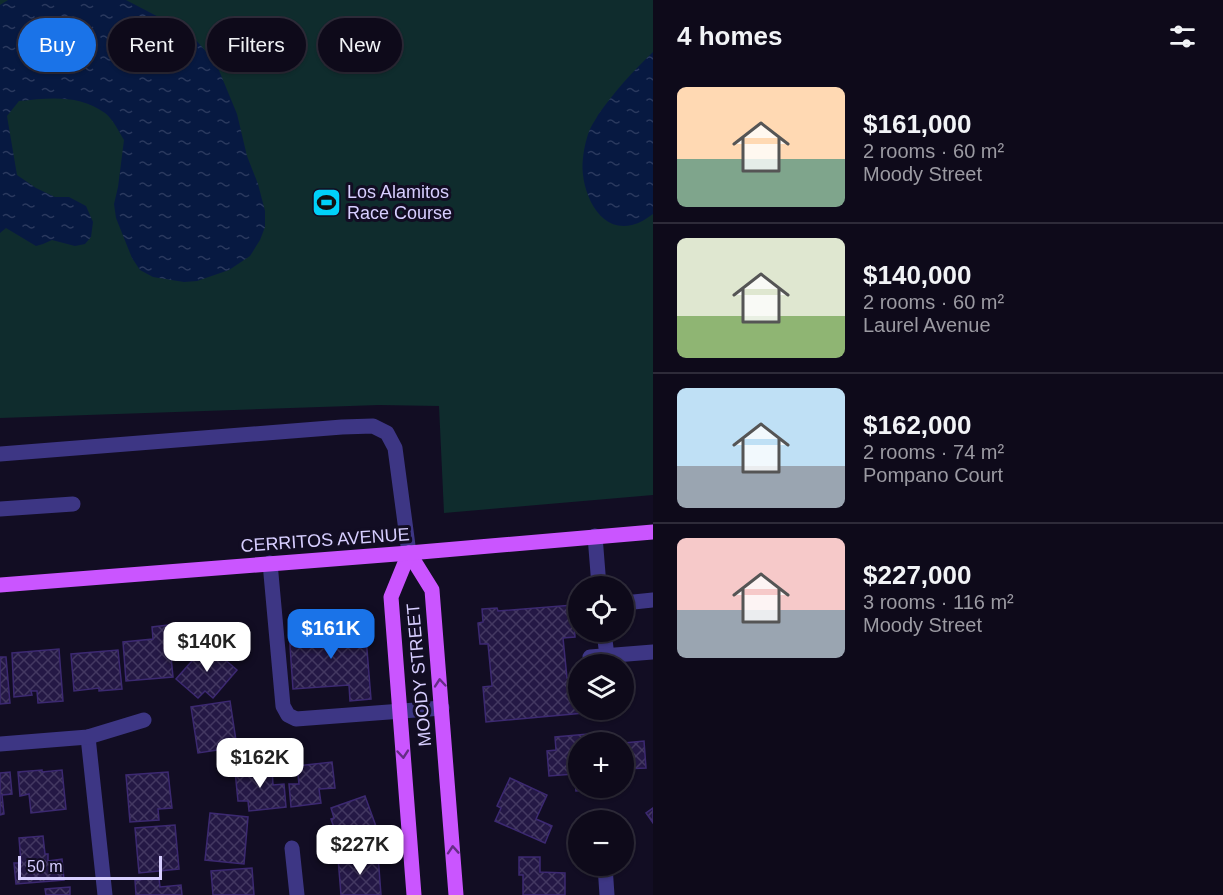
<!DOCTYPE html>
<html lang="en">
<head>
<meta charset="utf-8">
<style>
  body { margin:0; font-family:Helvetica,sans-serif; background:#171323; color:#f1f3f6; height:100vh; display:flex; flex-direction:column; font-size:22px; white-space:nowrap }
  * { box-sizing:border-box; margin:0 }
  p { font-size:20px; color:#9b9aa2 }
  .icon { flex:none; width:33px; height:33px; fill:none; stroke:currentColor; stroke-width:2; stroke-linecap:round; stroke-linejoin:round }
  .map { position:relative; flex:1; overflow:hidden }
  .sheet { display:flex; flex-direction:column; background:#0e0a1a; width:570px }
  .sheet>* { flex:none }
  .banner { position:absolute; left:18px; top:18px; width:544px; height:54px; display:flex; gap:12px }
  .buttons { position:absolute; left:568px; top:576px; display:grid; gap:12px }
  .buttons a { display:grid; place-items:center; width:66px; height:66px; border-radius:50%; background:#0e0a1a; box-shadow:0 2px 4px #0004,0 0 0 2px #2e2b39; font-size:30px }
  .scale { position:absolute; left:18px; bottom:15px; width:144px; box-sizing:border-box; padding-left:6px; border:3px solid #d7ceff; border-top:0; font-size:16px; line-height:21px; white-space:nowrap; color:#d7ceff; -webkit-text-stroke:4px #120d23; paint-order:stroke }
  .price { position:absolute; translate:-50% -51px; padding:0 14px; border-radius:12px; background:#fff; color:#222; font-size:20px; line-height:39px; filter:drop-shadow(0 2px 3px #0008) }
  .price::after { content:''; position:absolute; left:50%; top:36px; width:18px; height:14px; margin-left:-9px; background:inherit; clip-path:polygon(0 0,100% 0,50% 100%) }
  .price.on { background:#1a73e8; color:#fff }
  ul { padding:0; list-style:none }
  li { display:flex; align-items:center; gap:18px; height:150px; padding:0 24px }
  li+li { border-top:2px solid #2e2b39 }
  li span { display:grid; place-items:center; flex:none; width:168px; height:120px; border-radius:9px; color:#555 }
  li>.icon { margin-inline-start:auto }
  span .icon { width:72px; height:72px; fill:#fffc; stroke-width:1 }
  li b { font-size:26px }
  h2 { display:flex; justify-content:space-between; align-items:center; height:72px; padding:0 24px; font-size:26px }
  .tag { padding:0 21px; border-radius:27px; background:#0e0a1a; box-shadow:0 2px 4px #0004,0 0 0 2px #2e2b39; font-size:21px; line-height:54px }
  .tag.on { background:#1a73e8; color:#fff }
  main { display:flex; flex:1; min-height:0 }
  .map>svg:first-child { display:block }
</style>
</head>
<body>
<main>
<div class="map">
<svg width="653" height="895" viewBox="0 0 653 895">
  <defs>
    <pattern id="water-ripples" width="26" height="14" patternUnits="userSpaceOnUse" patternTransform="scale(1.5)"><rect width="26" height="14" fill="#071941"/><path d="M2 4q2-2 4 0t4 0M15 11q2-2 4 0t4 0" fill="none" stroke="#2a395e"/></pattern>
    <pattern id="building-cross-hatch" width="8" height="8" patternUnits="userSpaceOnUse" patternTransform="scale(1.5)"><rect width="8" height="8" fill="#241845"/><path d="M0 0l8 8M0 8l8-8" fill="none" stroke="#433861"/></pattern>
  </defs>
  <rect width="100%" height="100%" fill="#120d23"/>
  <polygon fill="#0f2c2d" points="0,0 653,0 653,495 444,513 439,406 379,405 0,418"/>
  <g fill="url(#water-ripples)">
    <path d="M8,0H126L172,24L195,39L216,63L237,114L247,156L258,184L265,211V227L260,240L250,256L229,270L197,281L184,282L153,277L140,270L132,258L116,218L114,204L118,187L124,140C119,132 113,119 105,113C79,94 49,98 19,101L7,116L17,175L36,188L55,197H69L86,206L93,222L91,237L85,244L75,246L52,240L43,244L36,246L6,228L0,233V5Z"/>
    <path d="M653,52V214C646,219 640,223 632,225C597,234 579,186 583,158C584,148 587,135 591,127C593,123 596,119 598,115C614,92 633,71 653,52Z"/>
  </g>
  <g fill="url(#building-cross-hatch)" stroke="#3c2971" stroke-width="1.5">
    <polygon points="573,605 575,637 563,638 567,678 579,677 579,710 584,710 584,713 486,722 483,687 492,686 488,644 480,644 478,623 483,622 482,609 497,608 498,611"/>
    <polygon points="168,625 173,677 126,681 123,642 153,639 152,627"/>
    <polygon points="365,625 371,699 350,701 349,685 293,689 289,632"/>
    <polygon points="207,644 237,670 213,698 205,691 198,698 176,679"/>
    <polygon points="59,649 63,701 38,703 37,691 31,691 32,695 14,697 12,653"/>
    <polygon points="118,650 122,689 99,691 99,688 74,691 71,654"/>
    <polygon points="0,657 6,657 10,703 0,704"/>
    <polygon points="230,701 237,747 198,753 191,707"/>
    <polygon points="588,734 589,742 579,742 579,788 596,788 596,789 576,791 574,774 549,776 547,751 556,750 555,737"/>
    <polygon points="644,741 646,768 624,769 624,743"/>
    <polygon points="332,762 335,788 319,789 321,803 291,807 289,784 299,784 297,766"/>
    <polygon points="272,767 273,785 284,784 286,807 249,811 248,801 238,801 235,771"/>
    <polygon points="42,770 42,772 62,770 66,809 31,813 29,794 20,796 18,772"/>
    <polygon points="10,772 12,794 2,795 4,814 0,815 0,773"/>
    <polygon points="168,772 172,808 158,809 159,820 130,822 126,775"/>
    <polygon points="510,778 547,795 536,819 552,826 545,843 495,821 501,808 497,806"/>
    <polygon points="365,796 381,840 343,854 331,819 334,818 331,808"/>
    <polygon points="653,808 653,823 646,813"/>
    <polygon points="210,813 248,817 244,864 205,860"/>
    <polygon points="175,825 179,869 139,873 135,828"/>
    <polygon points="43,836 45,854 48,854 48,861 62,859 64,880 16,884 14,863 21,863 19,838"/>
    <polygon points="378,855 381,895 341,895 338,858"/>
    <polygon points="519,857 540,857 540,872 565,873 565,895 523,895 523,875 519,875"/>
    <polygon points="252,868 254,895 213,895 211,871"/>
    <polygon points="159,878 160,887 181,885 182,895 136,895 135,880"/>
    <polygon points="70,887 70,895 46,895 45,889"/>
  </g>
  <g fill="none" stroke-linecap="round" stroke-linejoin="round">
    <g stroke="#3d3684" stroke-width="15">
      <polyline points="0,454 342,427 373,426 387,433 395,448 409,553"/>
      <polyline points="0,509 73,504"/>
      <polyline points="595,536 599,586"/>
      <polyline points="270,563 283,706 288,715 296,719 442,708"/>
      <polyline points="624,603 653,600"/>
      <polyline points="604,632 607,656"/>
      <polyline points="590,657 653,652"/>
      <polyline points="88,737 105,895"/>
      <polyline points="0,744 88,737 144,720"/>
      <polyline points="292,848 297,895"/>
      <polyline points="605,866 607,895"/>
    </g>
    <g stroke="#ca55ff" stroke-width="15">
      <polyline points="409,553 432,590 456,895"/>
      <polyline points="409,553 391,597 414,895"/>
      <polyline points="0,585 409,553 653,532"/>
    </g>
  </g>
  <defs><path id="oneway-chevron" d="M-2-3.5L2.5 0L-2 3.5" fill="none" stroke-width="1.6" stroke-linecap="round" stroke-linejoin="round" transform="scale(1.5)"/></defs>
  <g stroke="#652d86">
    <use href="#oneway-chevron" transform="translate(440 683) rotate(-95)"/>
    <use href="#oneway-chevron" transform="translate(403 754) rotate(85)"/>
    <use href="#oneway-chevron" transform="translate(453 850) rotate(-94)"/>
  </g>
  <defs>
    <symbol id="stadium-square" viewBox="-11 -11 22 22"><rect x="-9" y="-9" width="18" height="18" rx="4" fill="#00d1f9" stroke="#120d23"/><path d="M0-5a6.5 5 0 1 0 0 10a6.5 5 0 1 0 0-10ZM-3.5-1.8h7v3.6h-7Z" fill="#111"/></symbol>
  </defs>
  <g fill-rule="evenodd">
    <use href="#stadium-square" x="310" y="186" width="33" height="33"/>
  </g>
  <g text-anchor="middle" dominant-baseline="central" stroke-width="6" stroke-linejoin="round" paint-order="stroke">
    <g font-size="18" fill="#d7ceff" stroke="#120d23" text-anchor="start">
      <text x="347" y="192">Los Alamitos<tspan x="347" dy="21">Race Course</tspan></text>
    </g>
    <g font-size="18" fill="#d7ceff" stroke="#120d23">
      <text transform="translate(325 540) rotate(-4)">CERRITOS AVENUE</text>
      <text transform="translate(419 675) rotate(-95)">MOODY STREET</text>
    </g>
  </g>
</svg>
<div class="buttons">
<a><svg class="icon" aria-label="locate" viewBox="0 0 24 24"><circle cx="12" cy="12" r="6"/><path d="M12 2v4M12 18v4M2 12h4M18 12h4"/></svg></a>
<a><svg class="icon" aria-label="layers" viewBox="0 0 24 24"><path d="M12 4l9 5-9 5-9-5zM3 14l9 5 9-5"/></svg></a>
<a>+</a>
<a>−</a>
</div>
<div class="scale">50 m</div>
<b class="price on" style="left:331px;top:660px">$161K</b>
<b class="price" style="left:207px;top:673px">$140K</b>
<b class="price" style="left:260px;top:789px">$162K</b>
<b class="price" style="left:360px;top:876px">$227K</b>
<div class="banner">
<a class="tag on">Buy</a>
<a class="tag">Rent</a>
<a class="tag">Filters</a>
<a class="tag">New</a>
</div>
</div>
<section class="sheet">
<h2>4 homes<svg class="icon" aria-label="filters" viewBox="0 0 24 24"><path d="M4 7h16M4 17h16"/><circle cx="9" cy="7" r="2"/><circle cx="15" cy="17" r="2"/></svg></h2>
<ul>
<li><span style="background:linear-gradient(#ffd9b3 60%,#7fa58c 0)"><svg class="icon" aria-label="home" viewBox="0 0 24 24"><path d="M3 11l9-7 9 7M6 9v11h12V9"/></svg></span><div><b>$161,000</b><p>2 rooms · 60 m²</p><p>Moody Street</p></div></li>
<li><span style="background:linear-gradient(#dfe7d0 65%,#8fb573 0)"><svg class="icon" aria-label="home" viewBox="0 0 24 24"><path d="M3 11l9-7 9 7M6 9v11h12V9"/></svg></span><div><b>$140,000</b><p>2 rooms · 60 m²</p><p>Laurel Avenue</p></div></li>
<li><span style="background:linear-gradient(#bfe0f5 65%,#9aa5b1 0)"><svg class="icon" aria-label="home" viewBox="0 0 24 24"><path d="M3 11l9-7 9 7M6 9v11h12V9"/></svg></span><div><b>$162,000</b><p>2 rooms · 74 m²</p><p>Pompano Court</p></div></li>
<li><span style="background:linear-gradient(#f6c9c9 60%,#9aa5b1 0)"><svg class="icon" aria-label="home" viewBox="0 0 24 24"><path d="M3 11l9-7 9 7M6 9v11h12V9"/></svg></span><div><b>$227,000</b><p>3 rooms · 116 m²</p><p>Moody Street</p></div></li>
</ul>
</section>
</main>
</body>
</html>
